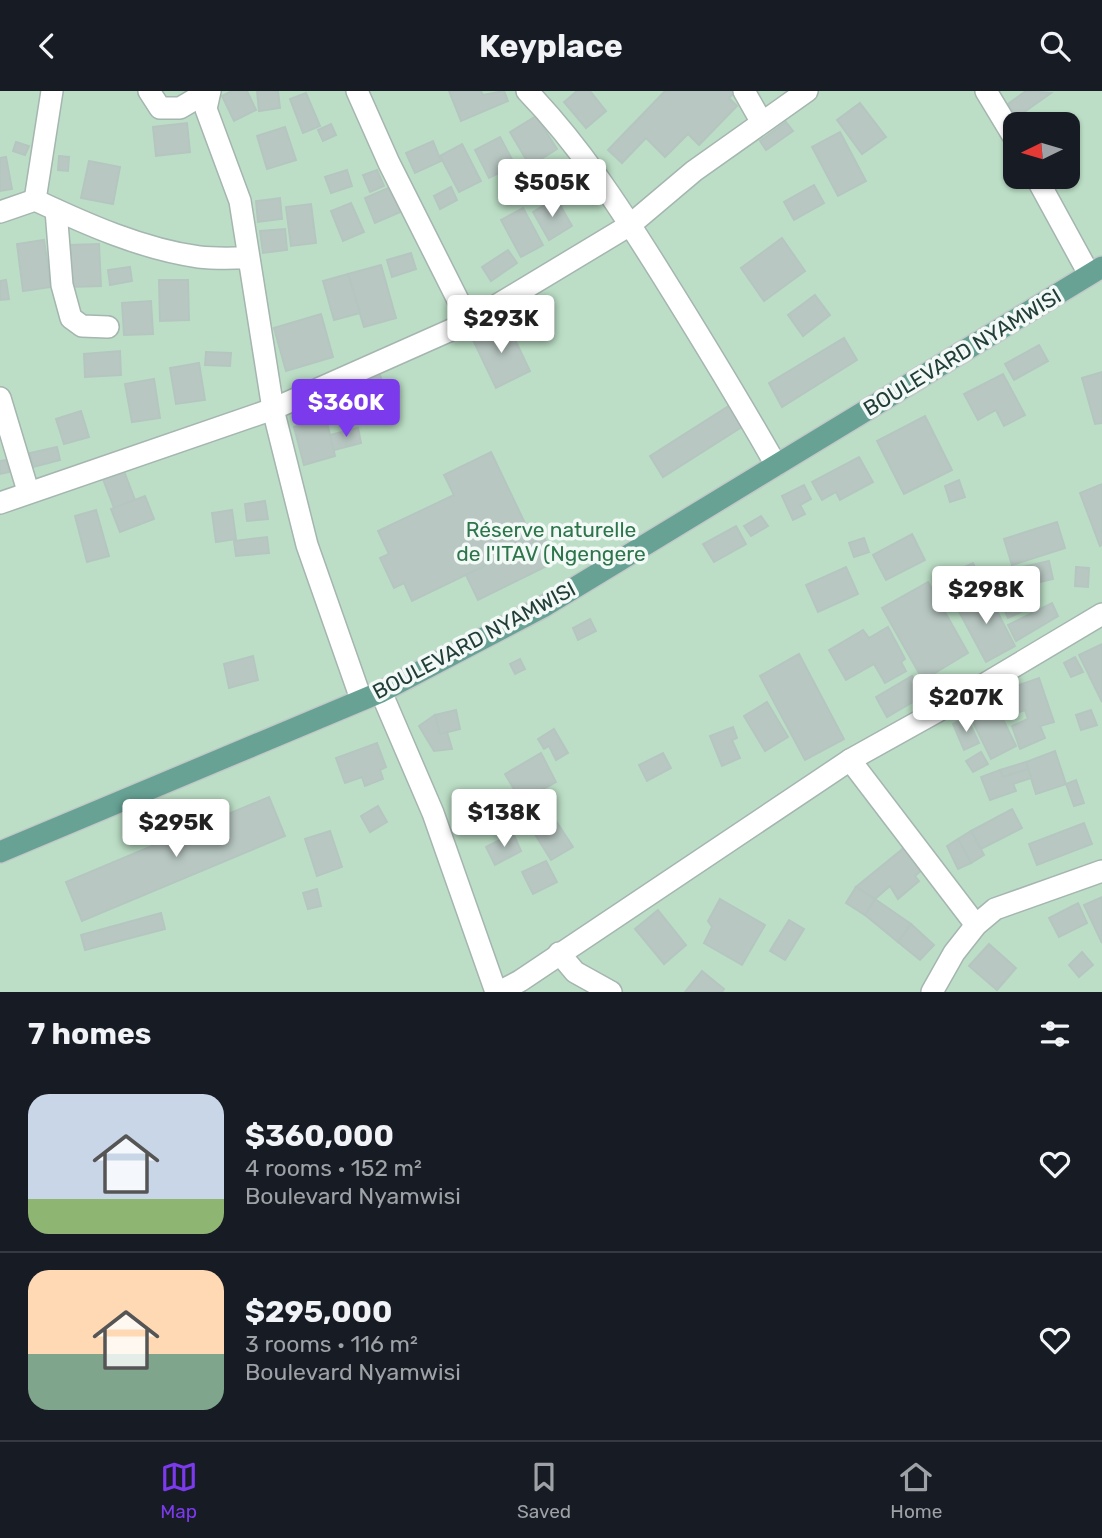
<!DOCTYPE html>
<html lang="en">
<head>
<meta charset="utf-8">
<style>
  body { margin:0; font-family:Rubik,sans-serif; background:#20242c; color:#f1f3f6; height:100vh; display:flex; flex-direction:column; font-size:26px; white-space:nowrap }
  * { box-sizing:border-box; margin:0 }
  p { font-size:23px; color:#9ea1a6 }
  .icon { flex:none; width:38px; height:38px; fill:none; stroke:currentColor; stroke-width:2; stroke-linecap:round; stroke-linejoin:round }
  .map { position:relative; height:901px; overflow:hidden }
  .sheet { display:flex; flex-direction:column; background:#171b24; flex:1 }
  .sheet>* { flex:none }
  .needle { width:46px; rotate:265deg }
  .buttons { position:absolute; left:1003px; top:21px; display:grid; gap:14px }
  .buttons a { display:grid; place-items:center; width:77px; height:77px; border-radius:14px; background:#171b24; box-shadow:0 2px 5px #0004; font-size:35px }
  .price { position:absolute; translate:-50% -60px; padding:0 16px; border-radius:7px; background:#fff; color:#222; font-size:23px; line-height:46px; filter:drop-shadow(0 2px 4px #0008) }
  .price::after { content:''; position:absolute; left:50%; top:42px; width:21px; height:16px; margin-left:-10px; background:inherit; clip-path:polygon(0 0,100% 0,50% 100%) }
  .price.active { background:#7c3aed; color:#fff }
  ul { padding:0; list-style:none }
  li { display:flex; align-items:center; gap:21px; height:175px; padding:0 28px }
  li+li { border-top:2px solid #363941 }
  li span { display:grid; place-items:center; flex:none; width:196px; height:140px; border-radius:21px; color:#555 }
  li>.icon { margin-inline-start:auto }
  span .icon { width:84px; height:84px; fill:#fffc; stroke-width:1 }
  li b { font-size:30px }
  h2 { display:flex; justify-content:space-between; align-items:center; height:84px; padding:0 28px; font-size:30px }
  header { display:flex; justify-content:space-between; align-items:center; height:91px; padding:0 28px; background:#171b24; font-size:32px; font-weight:700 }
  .tab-bar { display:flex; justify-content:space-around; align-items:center; height:98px; border-top:2px solid #363941; background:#171b24; font-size:19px; color:#9ea1a6 }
  .tab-bar a { display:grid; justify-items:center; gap:4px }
  .tab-bar .active { color:#7c3aed }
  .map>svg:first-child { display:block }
</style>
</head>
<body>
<header><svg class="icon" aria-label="back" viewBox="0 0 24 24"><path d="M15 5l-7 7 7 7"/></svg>Keyplace<svg class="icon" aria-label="search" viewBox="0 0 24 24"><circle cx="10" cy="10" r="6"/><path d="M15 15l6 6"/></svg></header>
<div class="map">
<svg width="1102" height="901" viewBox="0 0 1102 901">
  <rect width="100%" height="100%" fill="#e3ede9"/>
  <path fill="#bcdec6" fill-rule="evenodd" d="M0,0H1102V901H0ZM1015,33H1068V86H1015Z"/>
  <g fill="#b8c7c2" stroke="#b5c6c0" stroke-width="2">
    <polygon points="232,0 247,0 256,19 234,30 222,5"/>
    <polygon points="257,0 278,0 280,17 259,20"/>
    <polygon points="449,0 481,0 483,4 504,0 508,10 461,30"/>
    <polygon points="577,0 590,0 606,20 586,37 564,11"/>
    <polygon points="665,0 731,0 733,3 729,7 737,15 699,54 688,43 665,66 646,47 622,72 608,59"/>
    <polygon points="1026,0 1051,2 1017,26 1008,13"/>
    <polygon points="306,2 320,35 303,42 290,8"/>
    <polygon points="860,12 886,46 862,63 837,29"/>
    <polygon points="536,25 557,58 530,75 510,41"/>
    <polygon points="786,31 793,40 766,59 760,50"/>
    <polygon points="187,32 190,61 156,65 153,36"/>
    <polygon points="331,33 336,44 323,50 318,39"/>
    <polygon points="285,36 296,69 267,78 257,45"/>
    <polygon points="840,41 866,90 838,105 812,56"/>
    <polygon points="500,46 515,74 489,87 475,59"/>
    <polygon points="433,50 441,70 415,82 406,62"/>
    <polygon points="16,51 29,55 25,64 13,60"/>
    <polygon points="462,53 481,90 459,101 440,65"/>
    <polygon points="59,65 69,66 68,80 58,79"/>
    <polygon points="6,66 12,98 0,100 0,67"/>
    <polygon points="89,70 120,76 113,113 81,107"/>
    <polygon points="347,79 352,95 331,102 325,86"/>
    <polygon points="377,79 384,95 370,101 363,84"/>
    <polygon points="572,83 581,96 560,110 551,97"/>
    <polygon points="395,94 405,119 375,132 365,107"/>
    <polygon points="814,94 824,112 794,129 784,111"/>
    <polygon points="451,96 457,109 440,118 434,105"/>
    <polygon points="280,107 282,128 258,131 256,110"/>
    <polygon points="556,107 572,135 549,149 533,121"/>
    <polygon points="351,112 364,141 343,150 331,120"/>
    <polygon points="311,113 316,152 291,155 286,116"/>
    <polygon points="523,117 543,154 521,166 501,129"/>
    <polygon points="285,138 287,159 263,162 260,140"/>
    <polygon points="782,147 805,180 764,210 741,177"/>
    <polygon points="44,149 51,196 23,200 17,153"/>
    <polygon points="99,153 101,195 70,196 68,154"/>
    <polygon points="508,159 517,172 491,190 482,176"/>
    <polygon points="411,162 416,178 392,186 387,169"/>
    <polygon points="381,174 396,227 364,236 348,183"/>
    <polygon points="130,176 132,190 110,194 108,179"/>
    <polygon points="348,183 360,222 334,229 323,190"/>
    <polygon points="6,189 9,208 0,209 0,190"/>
    <polygon points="159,189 188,189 189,229 160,230"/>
    <polygon points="815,204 830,224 803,245 788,224"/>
    <polygon points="151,210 153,243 124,244 122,212"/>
    <polygon points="321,223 333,266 286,280 274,237"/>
    <polygon points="507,232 530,280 496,297 473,249"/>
    <polygon points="844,247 857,269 782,316 769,292"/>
    <polygon points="1039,254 1048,270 1014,289 1005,273"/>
    <polygon points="120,260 121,284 85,286 84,263"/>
    <polygon points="206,261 231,262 230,275 205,274"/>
    <polygon points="199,272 205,309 176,313 170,277"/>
    <polygon points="378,278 382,290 357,299 352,287"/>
    <polygon points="1102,281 1102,332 1095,333 1082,287"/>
    <polygon points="1003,283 1025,324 1004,335 996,319 978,329 964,303"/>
    <polygon points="154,288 160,327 132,331 125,293"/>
    <polygon points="732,313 745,334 663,386 650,365"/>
    <polygon points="81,320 89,346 64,353 56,328"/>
    <polygon points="925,325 952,379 904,403 877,350"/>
    <polygon points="326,327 335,365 304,374 294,336"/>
    <polygon points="358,337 361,352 334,359 330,344"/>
    <polygon points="57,356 60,369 33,376 30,362"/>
    <polygon points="491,361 534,451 412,510 404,492 394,497 380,467 389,463 378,440 454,404 444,384"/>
    <polygon points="859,366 873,391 840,409 836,401 822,409 812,391"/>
    <polygon points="7,369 9,381 0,383 0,370"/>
    <polygon points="124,380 135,409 114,417 103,388"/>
    <polygon points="959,389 965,406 950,411 945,395"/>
    <polygon points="1102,393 1102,454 1100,455 1080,402"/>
    <polygon points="804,394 811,408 800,414 805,423 793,429 782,405"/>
    <polygon points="145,405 154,428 120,441 111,418"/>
    <polygon points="265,410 268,428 247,430 245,413"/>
    <polygon points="96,419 109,465 87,471 75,425"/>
    <polygon points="232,419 236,448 216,451 212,422"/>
    <polygon points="761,425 768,435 751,445 744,435"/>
    <polygon points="1057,431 1065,457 1012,474 1004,448"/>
    <polygon points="736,435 746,453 714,471 703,453"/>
    <polygon points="912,443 925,469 886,489 873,464"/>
    <polygon points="267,446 269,462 236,465 234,450"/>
    <polygon points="544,446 555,471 478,509 466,484"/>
    <polygon points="864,447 869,461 854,466 849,452"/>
    <polygon points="1049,470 1053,488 1027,494 1023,476"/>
    <polygon points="973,472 983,494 947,511 936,489"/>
    <polygon points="846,476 858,503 818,521 806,494"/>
    <polygon points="1076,476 1089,477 1088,496 1075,495"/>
    <polygon points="1020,481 1036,514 1008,527 993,493"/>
    <polygon points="928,491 968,562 923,589 882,517"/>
    <polygon points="986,499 1015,555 986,571 956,515"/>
    <polygon points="1052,512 1058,525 1016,550 1008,534"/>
    <polygon points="590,528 596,540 578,549 573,537"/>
    <polygon points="888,536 905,568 901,571 906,580 885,592 874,573 846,589 829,559 863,539 869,547"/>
    <polygon points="1102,553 1102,611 1079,564"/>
    <polygon points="799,563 844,648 805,669 760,585"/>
    <polygon points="253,565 258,589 229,597 224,573"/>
    <polygon points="1075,566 1083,581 1071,586 1064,572"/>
    <polygon points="520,568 525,578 515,583 510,573"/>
    <polygon points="912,585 923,605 887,626 876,606"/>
    <polygon points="1039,587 1054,631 1040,635 1045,647 1020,658 1012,635 1028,628 1025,619 1003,627 991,604"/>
    <polygon points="991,604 1016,655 991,668 966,617"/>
    <polygon points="767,611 788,646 765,660 744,625"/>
    <polygon points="456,619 460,638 440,643 435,624"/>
    <polygon points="1091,619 1097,634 1081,639 1076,624"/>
    <polygon points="435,624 440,643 447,641 452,658 434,660 419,635"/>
    <polygon points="967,626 979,652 964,659 953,633"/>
    <polygon points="733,636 737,647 732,649 740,667 722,675 710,645"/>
    <polygon points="554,638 568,662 556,669 549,655 544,658 538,648"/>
    <polygon points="377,652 386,676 380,679 383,688 365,695 362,686 345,692 336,667"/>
    <polygon points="1055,660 1066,693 1036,703 1026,671"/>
    <polygon points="981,661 988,673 973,681 966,670"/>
    <polygon points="541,662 556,691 521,710 505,683"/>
    <polygon points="663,662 671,677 647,690 639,674"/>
    <polygon points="1026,671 1028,678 1003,686 1000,679"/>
    <polygon points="1028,678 1031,687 1013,693 1016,700 990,709 981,686 1000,679 1003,686"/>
    <polygon points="1076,689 1084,712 1074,715 1066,693"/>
    <polygon points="269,706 285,745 82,830 66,791"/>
    <polygon points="378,715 387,731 370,741 361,725"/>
    <polygon points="1012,718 1022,737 981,758 971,740"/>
    <polygon points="554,727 573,756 551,769 533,740"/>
    <polygon points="1084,732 1092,753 1037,774 1029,753"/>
    <polygon points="330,740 342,776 317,785 305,748"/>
    <polygon points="971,740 984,764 971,772 958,748"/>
    <polygon points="513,742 521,760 495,774 486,756"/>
    <polygon points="958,748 971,772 958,778 947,755"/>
    <polygon points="905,756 923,778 915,785 919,790 898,808 890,795 875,808 856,796"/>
    <polygon points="546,770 557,791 533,803 522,781"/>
    <polygon points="856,796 875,808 865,824 846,812"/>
    <polygon points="317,798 321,815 308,818 303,802"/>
    <polygon points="1102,806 1102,852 1084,814"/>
    <polygon points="720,808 765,834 742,874 704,852 712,836 708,830"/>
    <polygon points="875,808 911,833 898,851 865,824"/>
    <polygon points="1078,812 1087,832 1059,846 1049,827"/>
    <polygon points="658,819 686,854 664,873 635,838"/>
    <polygon points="161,822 165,838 85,859 81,844"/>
    <polygon points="789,829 804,838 785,869 770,860"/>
    <polygon points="911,833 934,854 920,869 898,851"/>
    <polygon points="989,853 1016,877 997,899 969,875"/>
    <polygon points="1082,861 1093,874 1079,886 1069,874"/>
    <polygon points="702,880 724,898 722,901 685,901"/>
  </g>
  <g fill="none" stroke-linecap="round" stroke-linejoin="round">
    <defs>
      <g id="minor">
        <polyline points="149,0 160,17 180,17 209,0"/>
        <polyline points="210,0 206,18 240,110 273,318 307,454 361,608"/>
        <polyline points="357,0 389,72 469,231"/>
        <path d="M527,0C580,55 620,117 660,181C700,245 739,309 776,374"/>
        <polyline points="744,0 761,30"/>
        <polyline points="986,0 1015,48"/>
        <polyline points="1036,86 1089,183"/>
        <polyline points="35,109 52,0"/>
        <polyline points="56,119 62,194 71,227 82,235 108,236"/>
        <path d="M0,121L35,109C86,133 142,158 199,166C215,168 232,167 248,167"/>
        <polyline points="0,307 28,400"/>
        <polyline points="0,412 273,318 469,231 630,134 694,80 807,0"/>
        <polyline points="381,601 433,722 496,901"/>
        <polyline points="850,669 976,834"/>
        <polyline points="559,862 575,881 611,901"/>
        <polyline points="499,901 520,890 850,669 963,606 1102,523"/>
        <polyline points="932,901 954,862 976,834 995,818 1102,780"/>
      </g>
      <polyline id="major" points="0,761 381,601 543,516 1102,176"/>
    </defs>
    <use href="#minor" stroke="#a5b5b0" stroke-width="24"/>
    <use href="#major" stroke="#c1c9c7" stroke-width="24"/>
    <use href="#minor" stroke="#fff" stroke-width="21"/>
    <use href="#major" stroke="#67a295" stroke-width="21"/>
  </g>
  <g text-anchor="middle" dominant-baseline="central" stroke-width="7" stroke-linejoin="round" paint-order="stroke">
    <g font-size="21" fill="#223e38" stroke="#f3f9f6">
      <text transform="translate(962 261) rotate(-31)">BOULEVARD NYAMWISI</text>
      <text transform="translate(474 549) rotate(-28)">BOULEVARD NYAMWISI</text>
    </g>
    <g font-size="21" fill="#2d754b" stroke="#f3f9f6">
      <text x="551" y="438">Réserve naturelle<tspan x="551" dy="24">de l'ITAV (Ngengere</tspan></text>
    </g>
  </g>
</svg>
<div class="buttons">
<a><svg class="needle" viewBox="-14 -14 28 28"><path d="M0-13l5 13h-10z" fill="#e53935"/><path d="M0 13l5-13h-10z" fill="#9ea1a6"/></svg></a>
</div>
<b class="price" style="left:552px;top:128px">$505K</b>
<b class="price" style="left:501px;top:264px">$293K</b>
<b class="price active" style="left:346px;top:348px">$360K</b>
<b class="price" style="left:986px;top:535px">$298K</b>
<b class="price" style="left:966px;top:643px">$207K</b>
<b class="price" style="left:504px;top:758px">$138K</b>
<b class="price" style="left:176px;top:768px">$295K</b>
</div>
<section class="sheet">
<h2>7 homes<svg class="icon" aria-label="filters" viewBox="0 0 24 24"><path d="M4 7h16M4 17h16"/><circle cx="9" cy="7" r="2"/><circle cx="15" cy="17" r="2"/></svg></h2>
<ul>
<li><span style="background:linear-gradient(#c9d6e8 75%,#8fb573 0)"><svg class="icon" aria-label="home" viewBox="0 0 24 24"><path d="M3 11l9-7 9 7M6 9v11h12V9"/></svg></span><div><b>$360,000</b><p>4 rooms · 152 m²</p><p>Boulevard Nyamwisi</p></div><svg class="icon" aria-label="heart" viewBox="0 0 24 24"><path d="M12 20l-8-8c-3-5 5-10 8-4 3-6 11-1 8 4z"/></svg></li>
<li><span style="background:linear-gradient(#ffd9b3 60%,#7fa58c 0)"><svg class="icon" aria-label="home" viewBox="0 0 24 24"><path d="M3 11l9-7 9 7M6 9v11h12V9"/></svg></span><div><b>$295,000</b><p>3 rooms · 116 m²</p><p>Boulevard Nyamwisi</p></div><svg class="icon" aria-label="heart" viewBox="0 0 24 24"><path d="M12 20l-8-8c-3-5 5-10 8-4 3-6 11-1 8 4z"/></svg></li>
</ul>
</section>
<nav class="tab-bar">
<a class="active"><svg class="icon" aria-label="map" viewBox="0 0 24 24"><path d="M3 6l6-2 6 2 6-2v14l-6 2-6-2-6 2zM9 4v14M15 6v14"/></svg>Map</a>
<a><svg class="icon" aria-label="saved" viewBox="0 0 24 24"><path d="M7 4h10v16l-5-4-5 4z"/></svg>Saved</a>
<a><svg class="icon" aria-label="home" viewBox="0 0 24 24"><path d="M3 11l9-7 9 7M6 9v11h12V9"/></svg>Home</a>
</nav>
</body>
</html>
